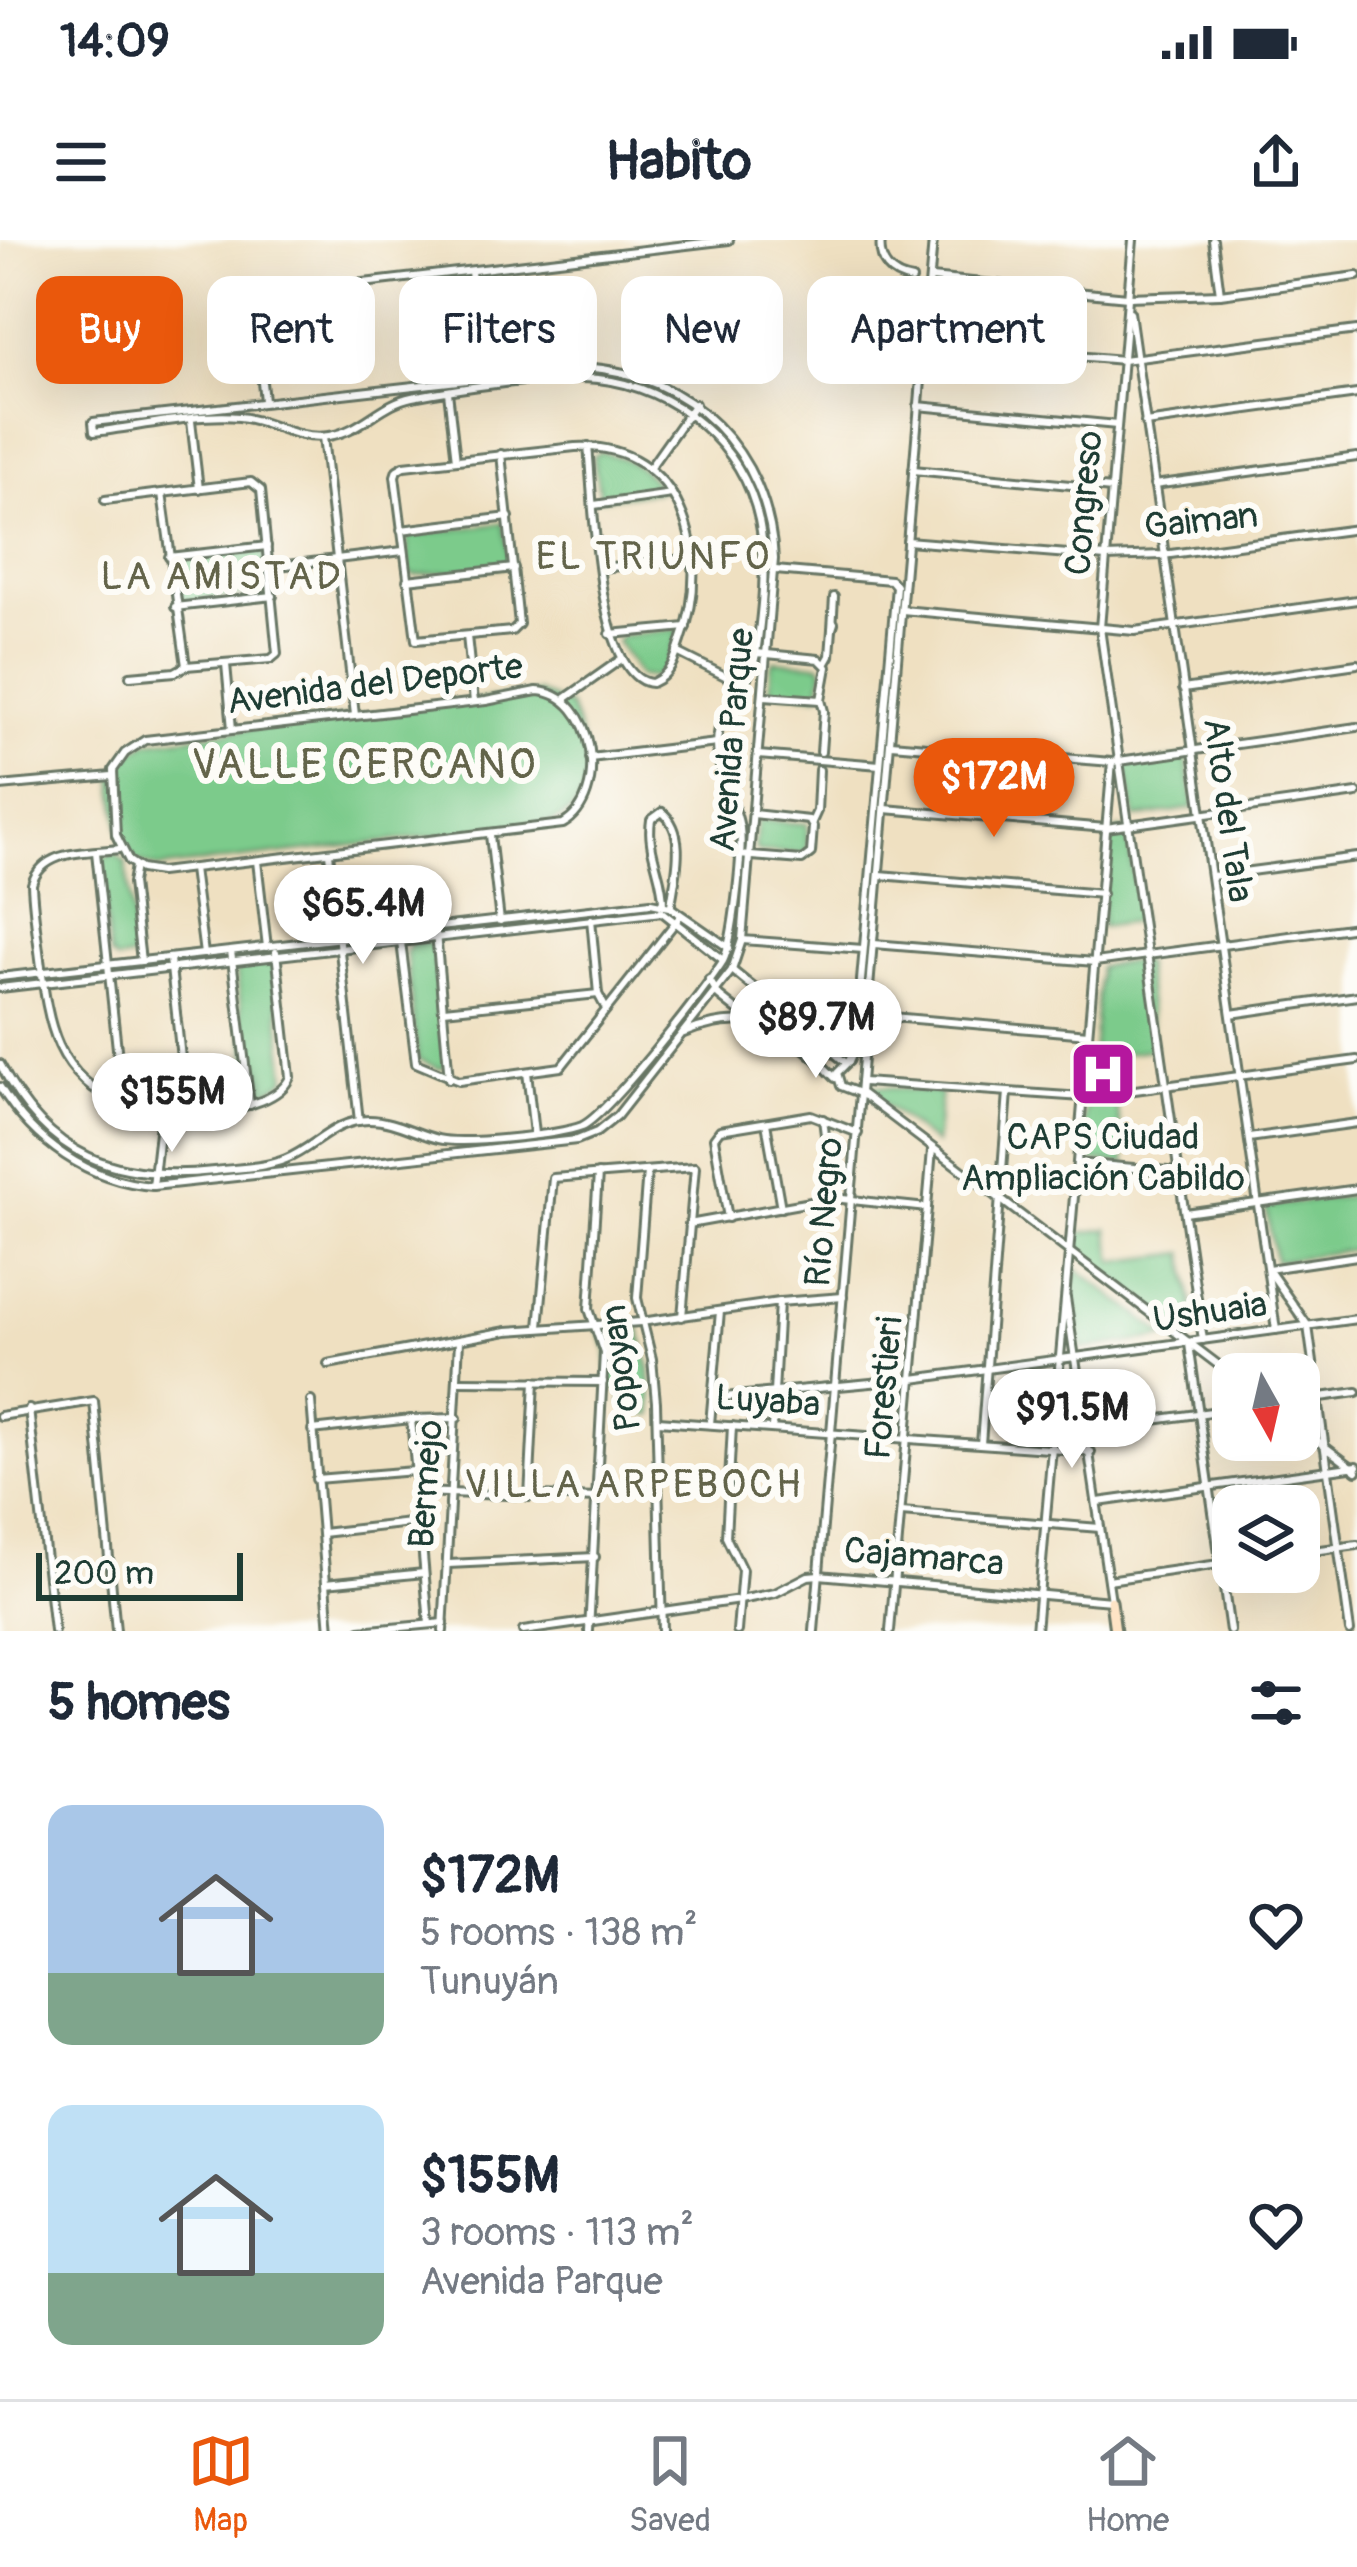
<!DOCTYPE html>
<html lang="en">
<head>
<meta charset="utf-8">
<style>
  body { margin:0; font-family:Pangolin,sans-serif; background:#f6f6f7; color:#1f2937; height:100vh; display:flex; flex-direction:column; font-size:45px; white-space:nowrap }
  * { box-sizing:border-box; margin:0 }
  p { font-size:39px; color:#747a83 }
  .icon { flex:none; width:66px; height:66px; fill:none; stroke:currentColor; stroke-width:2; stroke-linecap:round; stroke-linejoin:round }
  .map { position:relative; height:1391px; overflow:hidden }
  .sheet { display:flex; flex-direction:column; background:#fff; flex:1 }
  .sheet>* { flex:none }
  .hud { position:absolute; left:36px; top:36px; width:1287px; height:108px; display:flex; gap:24px }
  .needle { width:78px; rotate:172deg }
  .buttons { position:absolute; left:1212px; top:1113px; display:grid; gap:24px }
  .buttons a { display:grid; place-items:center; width:108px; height:108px; border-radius:24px; background:#fff; box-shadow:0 12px 48px #0002; font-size:60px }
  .scale { position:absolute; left:36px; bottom:30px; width:207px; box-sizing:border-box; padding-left:12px; border:6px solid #1f3d34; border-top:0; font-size:33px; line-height:42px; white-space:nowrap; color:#1f3d34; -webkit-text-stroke:9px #fdfcf7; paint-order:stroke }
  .price { position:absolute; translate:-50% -102px; padding:0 27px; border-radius:42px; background:#fff; color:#222; font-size:39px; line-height:78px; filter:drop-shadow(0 3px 6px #0008) }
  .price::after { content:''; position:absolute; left:50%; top:72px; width:36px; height:27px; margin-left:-18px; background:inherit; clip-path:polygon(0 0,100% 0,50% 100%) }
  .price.current { background:#ea580c; color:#fff }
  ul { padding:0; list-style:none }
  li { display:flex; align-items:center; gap:36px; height:300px; padding:0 48px }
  li span { display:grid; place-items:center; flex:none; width:336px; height:240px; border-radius:24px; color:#555 }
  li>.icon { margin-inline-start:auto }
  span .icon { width:144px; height:144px; fill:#fffc; stroke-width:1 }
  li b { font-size:51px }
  h2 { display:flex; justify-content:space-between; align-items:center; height:144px; padding:0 48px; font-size:51px }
  .tag { padding:0 42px; border-radius:24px; background:#fff; box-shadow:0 12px 48px #0002; font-size:42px; line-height:108px }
  .tag.current { background:#ea580c; color:#fff }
  .status { display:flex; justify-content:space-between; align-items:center; height:84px; padding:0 60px; background:#fff; direction:ltr }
  .status svg { height:33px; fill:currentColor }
  header { display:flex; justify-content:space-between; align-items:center; height:156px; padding:0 48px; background:#fff; font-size:54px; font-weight:700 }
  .tab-bar { display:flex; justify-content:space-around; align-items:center; height:168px; border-top:3px solid #e0e1e3; background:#fff; font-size:33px; color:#747a83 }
  .tab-bar a { display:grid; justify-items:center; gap:6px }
  .tab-bar .current { color:#ea580c }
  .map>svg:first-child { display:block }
</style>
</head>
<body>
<div class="status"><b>14:09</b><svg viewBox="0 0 49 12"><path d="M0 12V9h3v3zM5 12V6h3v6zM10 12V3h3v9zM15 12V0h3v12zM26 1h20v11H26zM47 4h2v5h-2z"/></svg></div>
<header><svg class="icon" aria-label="menu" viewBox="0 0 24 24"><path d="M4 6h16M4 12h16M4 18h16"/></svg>Habito<svg class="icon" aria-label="share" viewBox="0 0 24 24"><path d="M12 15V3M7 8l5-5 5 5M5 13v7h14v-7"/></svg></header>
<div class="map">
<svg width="1357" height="1391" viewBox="0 0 1357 1391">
  <rect width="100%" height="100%" fill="#fdfcf7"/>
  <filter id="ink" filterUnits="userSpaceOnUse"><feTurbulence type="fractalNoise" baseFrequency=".00833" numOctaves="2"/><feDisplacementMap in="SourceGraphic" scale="24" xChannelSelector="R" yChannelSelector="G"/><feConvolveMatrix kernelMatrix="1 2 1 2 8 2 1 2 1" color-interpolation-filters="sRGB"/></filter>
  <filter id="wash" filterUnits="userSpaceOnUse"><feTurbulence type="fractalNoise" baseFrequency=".004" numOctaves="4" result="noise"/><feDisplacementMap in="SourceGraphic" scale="48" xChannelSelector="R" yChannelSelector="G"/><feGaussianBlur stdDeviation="2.7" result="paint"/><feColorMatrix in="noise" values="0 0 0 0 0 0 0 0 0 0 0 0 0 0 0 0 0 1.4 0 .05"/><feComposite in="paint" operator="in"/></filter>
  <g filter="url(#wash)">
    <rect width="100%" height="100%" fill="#efe0c1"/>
    <g fill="#7ccb8b" stroke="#4e8460" stroke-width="3">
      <path d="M600,212C624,217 650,229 660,251L600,259L593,216Z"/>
      <polygon points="503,283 509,320 505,326 415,335 409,333 407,296"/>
      <polygon points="260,310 264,314 268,352 186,362 180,359 176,321"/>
      <polygon points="679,389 666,428 655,437 639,436 617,401 621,396"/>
      <polygon points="774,421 820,424 823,430 819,455 770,451 771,426"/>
      <path d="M538,452L569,466C586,503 602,563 553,582L159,628L134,620L121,599L113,540C118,520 132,512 148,502Z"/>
      <polygon points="1186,517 1194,568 1135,578 1126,525"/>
      <polygon points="758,580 807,584 807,613 758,612 755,608"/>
      <polygon points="1122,589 1127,593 1140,681 1101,687 1109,593"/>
      <polygon points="114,612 126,623 136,713 132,718 117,721 110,715 101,619"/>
      <polygon points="427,702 433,707 446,824 440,829 418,819 406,712 411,703"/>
      <polygon points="269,719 274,725 286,839 257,858 251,853 236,727 241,723"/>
      <polygon points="1139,720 1144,724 1154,809 1093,818 1099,727"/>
      <polygon points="871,846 941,853 935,904 871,854"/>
      <polygon points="1116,858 1125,924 1086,921 1082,917 1086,866 1090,861"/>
      <polygon points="1357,955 1357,1009 1275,1021 1266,967"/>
      <polygon points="1108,989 1114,1022 1185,1013 1197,1092 1185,1093 1077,1011 1079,993"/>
      <polygon points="1076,1028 1167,1097 1082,1109 1073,1051"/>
      <polygon points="639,1087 650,1129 653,1175 631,1173 630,1165 622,1164 621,1150 607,1149 608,1112 599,1090"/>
    </g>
  </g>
  <g filter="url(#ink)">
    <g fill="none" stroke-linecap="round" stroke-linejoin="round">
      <defs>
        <g id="street">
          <path d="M881,0C878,22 890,36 912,40"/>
          <polyline points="1213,0 1220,54"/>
          <polyline points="471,31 481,138"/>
          <polyline points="931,38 1128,57 1220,54 1357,36"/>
          <polyline points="244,57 729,0"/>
          <polyline points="253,58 264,161"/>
          <polyline points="1130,72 1276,1090"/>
          <polyline points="925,103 1123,120 1357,90"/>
          <polyline points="448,152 456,220"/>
          <polyline points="918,166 1117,185"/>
          <polyline points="191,181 199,249"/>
          <polyline points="1145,183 1357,154"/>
          <polyline points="323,197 355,475"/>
          <path d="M501,214L519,384L512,391L416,400L395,236L397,230L404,226L575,207C682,202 713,314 682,398C676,417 671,435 652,443C596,440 593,252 588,206"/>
          <polyline points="649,229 695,164"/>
          <polyline points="913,230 1112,249"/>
          <polyline points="1154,245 1357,217"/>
          <polyline points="162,253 186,426"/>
          <polyline points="105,260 251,242 261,250 277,414 271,419 186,426 175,432 130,436"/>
          <polyline points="594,265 672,254"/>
          <polyline points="401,290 509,277"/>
          <polyline points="907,301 1106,317 1163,315 1357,289"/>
          <polyline points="169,317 267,306"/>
          <polyline points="270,327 403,311"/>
          <polyline points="601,328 693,318"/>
          <polyline points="775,330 891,340 896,346 855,808 849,821"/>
          <polyline points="407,340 514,328"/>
          <polyline points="834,357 832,389 834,383"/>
          <polyline points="175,367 273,356"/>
          <polyline points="902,370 1135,391 1357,360"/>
          <polyline points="610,394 686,387"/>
          <polyline points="467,396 474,462"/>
          <polyline points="677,412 743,445"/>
          <polyline points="756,413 819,419 827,427 821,460 764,456"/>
          <polyline points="826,423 830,416 832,389"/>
          <polyline points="226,424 232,489"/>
          <polyline points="1183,449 1357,424"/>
          <path d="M537,451C596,454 610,557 563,584L160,632L141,629L129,621L116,595L113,530L125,513L145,500L486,461Z"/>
          <polyline points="566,458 620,420"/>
          <polyline points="891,504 1112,522"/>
          <polyline points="821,512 824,471 821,460"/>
          <polyline points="758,515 880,525"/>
          <polyline points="590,518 717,503"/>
          <polyline points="0,546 112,536"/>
          <polyline points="885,569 1106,588 1357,553"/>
          <polyline points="812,582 817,571 819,530"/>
          <polyline points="490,595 500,681"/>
          <path d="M119,609C88,613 43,608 32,644C33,669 37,694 40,719C48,784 55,836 123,865"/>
          <path d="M96,612L123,865C160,877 272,879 290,837L276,712"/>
          <polyline points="329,613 359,881"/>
          <polyline points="738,615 802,620 811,613 813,587 809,580 753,574"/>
          <polyline points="257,621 267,707"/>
          <polyline points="135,626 132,643 141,721"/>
          <polyline points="193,629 204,714"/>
          <polyline points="880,635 1102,654"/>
          <polyline points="1212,636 1357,617"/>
          <path d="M663,666C664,636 646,611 651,580L662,572C688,593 675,637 671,665"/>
          <polyline points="591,679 598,754 606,769"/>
          <polyline points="436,693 449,839"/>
          <polyline points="742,700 863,709"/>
          <polyline points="401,702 416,823 459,841 561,827 678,679"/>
          <polyline points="874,704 1095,722 1357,687"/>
          <polyline points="231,711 250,865"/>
          <polyline points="170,719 187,872"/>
          <polyline points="732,730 845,822"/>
          <polyline points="0,737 651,663 670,667 729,708"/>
          <polyline points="709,739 719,756 748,779"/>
          <polyline points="0,748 662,672 723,720"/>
          <polyline points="444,770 598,754"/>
          <polyline points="1231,774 1357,756"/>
          <polyline points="869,775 1088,794"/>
          <path d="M684,793C750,766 787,788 835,838"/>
          <polyline points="849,821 837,833 841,846 862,854 1233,1136"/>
          <path d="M0,824C48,917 116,942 214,931C238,928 264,928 286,919C316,907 333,880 369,880C394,880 414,893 438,899C463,905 558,895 582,886C607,875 705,750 723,721C733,703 743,610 740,588C734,552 710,527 719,488C726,460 751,443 756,414C762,372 768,323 759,280C743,204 674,147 598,139C552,134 460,148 412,157C381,163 362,191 329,196C295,201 271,180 239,177C195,173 138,187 94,192L93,182L583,127C690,133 769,212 774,319L742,700L732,730L617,876L597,892L577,900L153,946C88,941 34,902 0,847"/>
          <polyline points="527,832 534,894"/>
          <polyline points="863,842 1083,857 1357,820"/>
          <polyline points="823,879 833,958"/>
          <polyline points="766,883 781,968"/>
          <polyline points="1249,898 1357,883"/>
          <polyline points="1077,923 1179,932"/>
          <polyline points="647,931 637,1058 652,1119 656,1162 662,1391"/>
          <polyline points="153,946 161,874"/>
          <polyline points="1185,973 1357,949"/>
          <polyline points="728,978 714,898 720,890 811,875 858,893"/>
          <polyline points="689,984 833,958 927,968"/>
          <polyline points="539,1087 553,938 695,927 682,1077"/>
          <polyline points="1203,1100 1119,521 1357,487"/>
          <polyline points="1189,1104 1230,1391"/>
          <polyline points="328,1124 507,1091 641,1082 779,1062 843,1057"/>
          <polyline points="460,1141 603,1142"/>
          <polyline points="713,1158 913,1139 1357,1079"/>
          <polyline points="1299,1160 1357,1152"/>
          <polyline points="311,1161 330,1391"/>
          <polyline points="29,1169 54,1391"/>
          <polyline points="0,1176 94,1161 116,1391"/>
          <polyline points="411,1179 429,1384"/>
          <polyline points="658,1181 1091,1212"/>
          <polyline points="710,1184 720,1071"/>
          <polyline points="732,1186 726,1297 742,1330 737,1391"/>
          <polyline points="1299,1187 1357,1231"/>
          <polyline points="772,1189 779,1062"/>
          <polyline points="1088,1189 1233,1169"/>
          <polyline points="312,1190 411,1179 457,1178"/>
          <polyline points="981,1204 1008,852"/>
          <polyline points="316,1239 414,1231"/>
          <polyline points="417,1252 598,1258"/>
          <polyline points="529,1257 535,1141"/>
          <polyline points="1098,1262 1357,1226"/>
          <polyline points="901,1272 1100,1288"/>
          <polyline points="322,1293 419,1282"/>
          <polyline points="1299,1313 1357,1305"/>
          <polyline points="448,1324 595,1317"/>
          <polyline points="1108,1340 1233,1322"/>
          <polyline points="326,1343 424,1333"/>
          <polyline points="360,1391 444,1383"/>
          <polyline points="443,1391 459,1101"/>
          <polyline points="523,1391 740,1360 775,1353 808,1336 819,1335 1111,1361 1066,1058"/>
          <polyline points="589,1391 604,1113 589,1069 598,934"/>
          <polyline points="814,1391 933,0"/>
          <polyline points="890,1391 932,910"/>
          <polyline points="1036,1391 1112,522 1119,521 1100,388 1133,0"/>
          <polyline points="1350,1391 1308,1086 1268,1029 1357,1016"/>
        </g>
        <polyline id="secondary" points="1111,1361 1115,1391"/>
      </defs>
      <use href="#street" stroke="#687665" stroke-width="12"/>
      <use href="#secondary" stroke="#687665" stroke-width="15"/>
      <use href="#street" stroke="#fff" stroke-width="6"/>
      <use href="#secondary" stroke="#fee4c5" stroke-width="9"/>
    </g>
  </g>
  <defs>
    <symbol id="hospital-square" viewBox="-11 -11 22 22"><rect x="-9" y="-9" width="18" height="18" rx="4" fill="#b5179e" stroke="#fdfcf7"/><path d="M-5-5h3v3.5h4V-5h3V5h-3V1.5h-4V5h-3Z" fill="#fff"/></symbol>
  </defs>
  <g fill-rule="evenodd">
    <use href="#hospital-square" x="1065" y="796" width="76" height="76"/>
  </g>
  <g text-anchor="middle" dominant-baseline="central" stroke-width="12" stroke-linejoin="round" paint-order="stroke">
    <g font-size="36" fill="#1f3d34" stroke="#fdfcf7">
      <text transform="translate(1084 263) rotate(-85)">Congreso</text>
      <text transform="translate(1201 281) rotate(-6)">Gaiman</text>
      <text transform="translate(375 444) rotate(-7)">Avenida del Deporte</text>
      <text transform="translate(732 500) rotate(-85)">Avenida Parque</text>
      <text transform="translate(1228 570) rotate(82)">Alto del Tala</text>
      <text transform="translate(824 972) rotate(-85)">Río Negro</text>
      <text transform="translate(1210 1072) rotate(-8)">Ushuaia</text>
      <text transform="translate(621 1128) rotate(-97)">Popoyan</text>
      <text transform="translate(884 1148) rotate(-85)">Forestieri</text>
      <text transform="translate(768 1161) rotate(4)">Luyaba</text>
      <text transform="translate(426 1244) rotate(-86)">Bermejo</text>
      <text transform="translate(924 1317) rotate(5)">Cajamarca</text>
    </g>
    <g font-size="36" fill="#1f3d34" stroke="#fdfcf7">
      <text x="1103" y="897">CAPS Ciudad<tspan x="1103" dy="41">Ampliación Cabildo</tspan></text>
    </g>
    <g font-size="39" letter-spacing="3" fill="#63644a" stroke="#fdfcf7">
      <text x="654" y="316">EL TRIUNFO</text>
      <text x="222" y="336">LA AMISTAD</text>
      <text x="634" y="1244">VILLA ARPEBOCH</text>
    </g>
    <g font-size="42" letter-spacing="3" fill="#63644a" stroke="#fdfcf7">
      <text x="365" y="525">VALLE CERCANO</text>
    </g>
  </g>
</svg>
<div class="buttons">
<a><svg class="needle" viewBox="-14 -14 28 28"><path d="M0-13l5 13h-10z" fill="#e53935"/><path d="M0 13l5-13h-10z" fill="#747a83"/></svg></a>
<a><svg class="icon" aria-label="layers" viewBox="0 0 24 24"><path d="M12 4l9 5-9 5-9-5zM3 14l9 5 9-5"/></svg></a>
</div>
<div class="scale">200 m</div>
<b class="price current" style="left:994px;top:600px">$172M</b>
<b class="price" style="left:363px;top:727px">$65.4M</b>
<b class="price" style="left:816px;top:841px">$89.7M</b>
<b class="price" style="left:172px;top:915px">$155M</b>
<b class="price" style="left:1072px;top:1231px">$91.5M</b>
<div class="hud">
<a class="tag current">Buy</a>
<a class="tag">Rent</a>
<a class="tag">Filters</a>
<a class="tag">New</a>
<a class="tag">Apartment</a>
</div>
</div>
<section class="sheet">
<h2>5 homes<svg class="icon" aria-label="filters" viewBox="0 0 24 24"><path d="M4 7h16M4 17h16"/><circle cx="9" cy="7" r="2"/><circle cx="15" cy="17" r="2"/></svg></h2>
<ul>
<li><span style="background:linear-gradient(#a9c7e8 70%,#7fa58c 0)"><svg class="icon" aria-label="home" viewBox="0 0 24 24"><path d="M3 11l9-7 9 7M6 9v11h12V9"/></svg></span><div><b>$172M</b><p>5 rooms · 138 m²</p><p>Tunuyán</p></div><svg class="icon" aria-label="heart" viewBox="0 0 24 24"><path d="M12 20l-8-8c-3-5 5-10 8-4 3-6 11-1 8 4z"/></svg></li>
<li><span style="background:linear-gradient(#bfe0f5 70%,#7fa58c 0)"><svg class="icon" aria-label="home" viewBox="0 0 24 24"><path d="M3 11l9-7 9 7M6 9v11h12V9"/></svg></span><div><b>$155M</b><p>3 rooms · 113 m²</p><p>Avenida Parque</p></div><svg class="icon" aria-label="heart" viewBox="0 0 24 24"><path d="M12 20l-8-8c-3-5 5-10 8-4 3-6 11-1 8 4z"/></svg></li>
</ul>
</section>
<nav class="tab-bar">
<a class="current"><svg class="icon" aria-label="map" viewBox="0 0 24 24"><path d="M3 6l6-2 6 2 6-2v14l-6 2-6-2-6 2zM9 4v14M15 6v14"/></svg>Map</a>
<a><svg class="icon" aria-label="saved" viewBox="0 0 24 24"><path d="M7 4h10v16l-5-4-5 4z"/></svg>Saved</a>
<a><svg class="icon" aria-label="home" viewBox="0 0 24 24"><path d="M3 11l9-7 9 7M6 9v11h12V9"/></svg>Home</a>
</nav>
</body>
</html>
